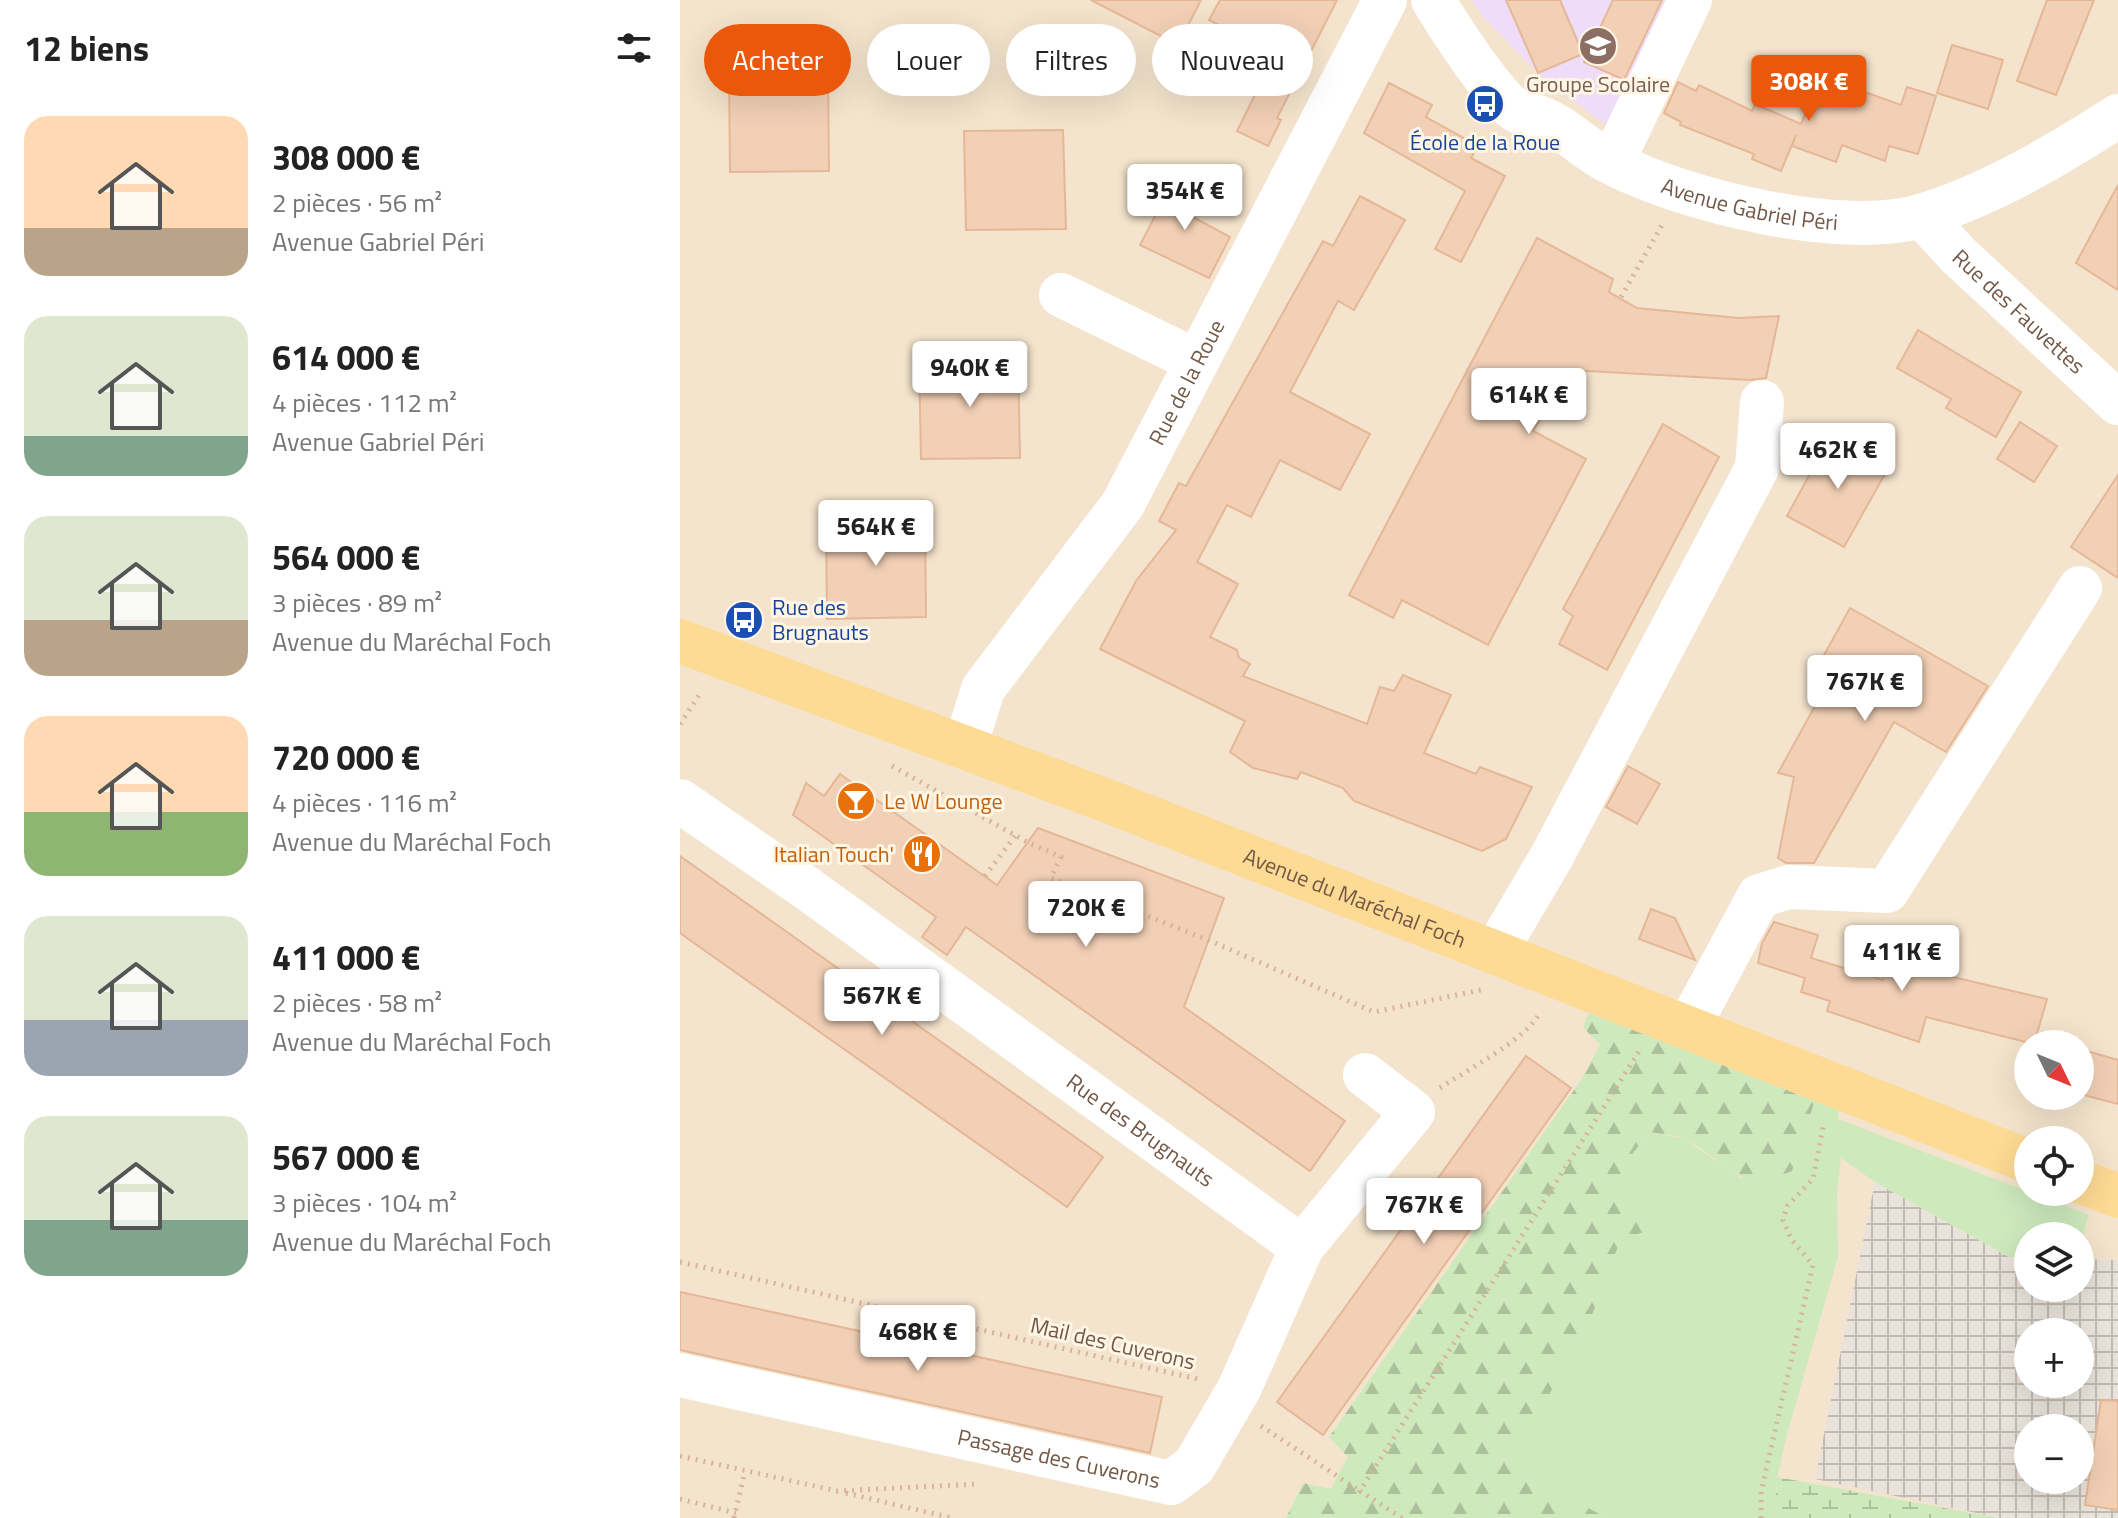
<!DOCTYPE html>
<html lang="fr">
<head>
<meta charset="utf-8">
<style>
  body { margin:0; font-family:"Titillium Web",sans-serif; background:#f2f2f2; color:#222; height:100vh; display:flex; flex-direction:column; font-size:30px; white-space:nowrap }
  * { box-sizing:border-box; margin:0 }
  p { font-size:26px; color:#767676 }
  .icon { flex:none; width:44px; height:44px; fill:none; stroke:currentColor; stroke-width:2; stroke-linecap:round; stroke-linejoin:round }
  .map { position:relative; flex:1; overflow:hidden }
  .panel { display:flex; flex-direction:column; background:#fff; width:680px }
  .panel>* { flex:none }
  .banner { position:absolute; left:24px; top:24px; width:760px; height:72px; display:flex; gap:16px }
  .needle { width:52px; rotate:133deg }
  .buttons { position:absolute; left:1334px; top:1030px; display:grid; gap:16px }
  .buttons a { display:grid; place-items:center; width:80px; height:80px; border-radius:50%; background:#fff; box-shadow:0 8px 32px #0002; font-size:40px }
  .price { position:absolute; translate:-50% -68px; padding:0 18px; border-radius:8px; background:#fff; color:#222; font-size:26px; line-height:52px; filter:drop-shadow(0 2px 4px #0008) }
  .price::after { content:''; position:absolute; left:50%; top:48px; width:24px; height:18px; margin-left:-12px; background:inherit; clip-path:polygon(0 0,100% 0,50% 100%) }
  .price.active { background:#ea580c; color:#fff }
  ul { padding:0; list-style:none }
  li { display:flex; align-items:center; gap:24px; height:200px; padding:0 24px }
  li span { display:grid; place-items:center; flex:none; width:224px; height:160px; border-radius:24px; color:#555 }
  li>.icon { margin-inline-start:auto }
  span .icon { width:96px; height:96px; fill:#fffc; stroke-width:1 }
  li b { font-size:34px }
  h2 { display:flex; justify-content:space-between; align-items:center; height:96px; padding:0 24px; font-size:34px }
  .tag { padding:0 28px; border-radius:36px; background:#fff; box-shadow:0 8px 32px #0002; font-size:28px; line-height:72px }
  .tag.active { background:#ea580c; color:#fff }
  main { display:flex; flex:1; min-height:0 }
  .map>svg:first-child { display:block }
</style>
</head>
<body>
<main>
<section class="panel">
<h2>12 biens<svg class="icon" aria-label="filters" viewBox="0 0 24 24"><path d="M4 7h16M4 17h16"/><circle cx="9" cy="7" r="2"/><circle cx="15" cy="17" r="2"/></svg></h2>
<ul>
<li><span style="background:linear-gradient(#ffd9b3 70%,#b9a48a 0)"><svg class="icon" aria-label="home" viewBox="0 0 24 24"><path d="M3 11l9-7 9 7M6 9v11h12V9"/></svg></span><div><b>308 000 €</b><p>2 pièces · 56 m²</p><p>Avenue Gabriel Péri</p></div></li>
<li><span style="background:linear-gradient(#dfe7d0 75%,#7fa58c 0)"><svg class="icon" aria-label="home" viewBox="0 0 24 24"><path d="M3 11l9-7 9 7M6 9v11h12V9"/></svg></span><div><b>614 000 €</b><p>4 pièces · 112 m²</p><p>Avenue Gabriel Péri</p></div></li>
<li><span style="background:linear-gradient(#dfe7d0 65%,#b9a48a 0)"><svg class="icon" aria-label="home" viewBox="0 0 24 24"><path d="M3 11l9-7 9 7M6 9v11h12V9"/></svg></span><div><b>564 000 €</b><p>3 pièces · 89 m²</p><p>Avenue du Maréchal Foch</p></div></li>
<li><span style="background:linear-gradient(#ffd9b3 60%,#8fb573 0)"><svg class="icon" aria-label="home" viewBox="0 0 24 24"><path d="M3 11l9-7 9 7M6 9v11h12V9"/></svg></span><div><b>720 000 €</b><p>4 pièces · 116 m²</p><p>Avenue du Maréchal Foch</p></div></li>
<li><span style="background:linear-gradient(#dfe7d0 65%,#9aa5b1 0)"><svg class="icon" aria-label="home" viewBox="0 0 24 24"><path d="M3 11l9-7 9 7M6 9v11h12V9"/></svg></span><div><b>411 000 €</b><p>2 pièces · 58 m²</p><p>Avenue du Maréchal Foch</p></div></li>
<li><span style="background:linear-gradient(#dfe7d0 65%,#7fa58c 0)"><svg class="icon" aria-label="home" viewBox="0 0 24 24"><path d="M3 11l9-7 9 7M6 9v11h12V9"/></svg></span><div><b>567 000 €</b><p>3 pièces · 104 m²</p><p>Avenue du Maréchal Foch</p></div></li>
</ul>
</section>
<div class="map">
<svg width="1438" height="1518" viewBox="0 0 1438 1518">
  <defs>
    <pattern id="industrial-grid" width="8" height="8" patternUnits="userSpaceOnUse" patternTransform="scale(2)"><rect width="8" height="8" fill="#eae3db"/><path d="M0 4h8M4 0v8" fill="none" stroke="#c2bbb3"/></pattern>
    <pattern id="forest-firs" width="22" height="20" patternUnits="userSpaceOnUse" patternTransform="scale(2)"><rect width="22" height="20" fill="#ceeabd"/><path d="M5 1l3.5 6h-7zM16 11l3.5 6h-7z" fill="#acc09b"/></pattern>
    <pattern id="wetland-marsh" width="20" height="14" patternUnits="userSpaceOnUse" patternTransform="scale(2)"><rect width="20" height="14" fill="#ceeabd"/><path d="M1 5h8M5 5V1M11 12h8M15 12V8" fill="none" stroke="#acc09b"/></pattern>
  </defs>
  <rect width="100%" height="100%" fill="#fdf2df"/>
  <path fill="#f4e4cd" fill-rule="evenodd" d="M0,0H1438V1518H0ZM1348,1044H1400V1096H1348ZM1348,1140H1400V1192H1348ZM1348,1236H1400V1288H1348ZM1348,1332H1400V1384H1348ZM1348,1428H1400V1480H1348Z"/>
  <path fill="url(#industrial-grid)" fill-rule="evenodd" d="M1195,1182L1329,1257H1348V1288H1400V1259L1438,1260V1518H1320L1135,1479ZM1348,1332H1400V1384H1348ZM1348,1428H1400V1480H1348Z"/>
  <polygon fill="#efdcf8" points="792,0 1027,0 956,146 869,84 804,18"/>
  <polygon fill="#ceeabd" points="1137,1094 1159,1104 1158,1119 1409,1215 1400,1245 1400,1236 1348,1236 1348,1257 1329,1257 1195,1182 1161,1158 1157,1193 1158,1257 1108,1431 1097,1477 1095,1518 927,1518 858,1481 833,1462 912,1315 940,1241 962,1216 938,1198 949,1158 970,1132 1005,1139 1062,1179"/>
  <path fill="url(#forest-firs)" d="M913,1002L1137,1094L1112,1171C1053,1194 1053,1165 1007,1140C997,1135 982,1134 970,1132L949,1158L939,1198L962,1216L963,1232L940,1241L912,1315L833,1462L858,1481L927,1518H606L623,1483L651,1489L668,1457L649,1437L901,1080L920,1045L903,1027Z"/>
  <polygon fill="url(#wetland-marsh)" points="1097,1477 1319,1518 1095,1518"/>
  <g fill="#f2d0b6" stroke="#e5b796" stroke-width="2">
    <polygon points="411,0 521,0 498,45"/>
    <polygon points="540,0 657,0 597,118 601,120 588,146 557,131 595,54 529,20"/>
    <polygon points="826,0 880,0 903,54 858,73"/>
    <polygon points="933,0 982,0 944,80 904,62"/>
    <polygon points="1367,0 1414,0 1376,95 1337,81"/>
    <polygon points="1272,45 1323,60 1308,109 1257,93"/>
    <polygon points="148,71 149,171 50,172 49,74"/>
    <polygon points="1140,76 1221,105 1227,87 1256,96 1238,154 1209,146 1205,161 1162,145 1156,162 1112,146 1116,135 1101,171 1072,159 1074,154 1000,125 1001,122 984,113 998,82 1016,91 1019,85 1072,111 1075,104 1121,124"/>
    <polygon points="709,83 752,105 746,117 798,146 791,158 825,176 781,262 755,249 785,191 684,133"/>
    <polygon points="383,130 386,229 286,230 284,131"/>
    <polygon points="494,179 523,194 511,216 550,237 529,278 460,245"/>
    <polygon points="1438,185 1438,290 1396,263"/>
    <polygon points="680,196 725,220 674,310 658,301 610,392 690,434 660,490 600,460 571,517 547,505 517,562 558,584 530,637 557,650 559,658 570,664 563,676 687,724 700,687 714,691 723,675 771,695 744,753 796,774 800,767 852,787 826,839 802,851 674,801 663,788 621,772 617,779 573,768 550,752 565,721 420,649 456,581 496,530 479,521 499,483 506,486 643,241 653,246"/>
    <polygon points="857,238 933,279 929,292 957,308 1058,318 1099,316 1086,378 1070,380 889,370 853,431 906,459 808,645 722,600 713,618 669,595"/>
    <polygon points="1238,330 1341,392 1316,437 1266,408 1271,399 1217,368"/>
    <polygon points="338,358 340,458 241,459 239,360"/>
    <polygon points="1340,422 1377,446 1354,482 1317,459"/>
    <polygon points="983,424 1039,457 927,670 879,644 893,616 883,609"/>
    <polygon points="1151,435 1210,465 1164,547 1107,516"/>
    <polygon points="1438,475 1438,578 1391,547"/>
    <polygon points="245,518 246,617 147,619 146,520"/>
    <polygon points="1170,608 1308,686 1266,752 1214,722 1134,863 1106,863 1098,858 1114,777 1098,773 1147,684 1133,675"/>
    <polygon points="948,766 980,784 957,824 926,807"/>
    <polygon points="160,774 317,885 358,828 544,898 504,1007 665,1121 630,1171 286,927 267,955 242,937 256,917 113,815 126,783 144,796"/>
    <polygon points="0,856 423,1157 387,1207 0,933"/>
    <polygon points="971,909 995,918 1015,960 959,939"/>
    <polygon points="1094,922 1138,935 1131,958 1203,980 1209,962 1367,999 1354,1044 1246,1017 1239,1042 1147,1011 1150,1001 1121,992 1125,978 1078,963 1082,943"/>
    <polygon points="1400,1049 1438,1060 1438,1104 1400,1094"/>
    <polygon points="846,1056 891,1088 643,1435 597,1402"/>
    <polygon points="0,1292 482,1397 470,1453 0,1350"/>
    <polygon points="1421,1400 1438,1401 1438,1510 1405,1505"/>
  </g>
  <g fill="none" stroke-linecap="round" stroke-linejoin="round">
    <g stroke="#d7b499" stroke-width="5" stroke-dasharray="2 6" stroke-linecap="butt">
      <polyline points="941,297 982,225"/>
      <polyline points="0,724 21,692"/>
      <polyline points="212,766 347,842 381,857 371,878 528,940 694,1012 801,990"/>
      <polyline points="305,876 335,836"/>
      <path d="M760,1088C785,1071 849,1038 860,1012"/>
      <polyline points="0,1262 518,1379"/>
      <polyline points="581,1426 680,1491"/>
      <polyline points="0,1456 157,1491 299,1484"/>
      <polyline points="166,1493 272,1518"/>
      <polyline points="0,1499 56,1513"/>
      <polyline points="54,1518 65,1471"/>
      <polyline points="722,1518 680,1491 960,1050"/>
      <polyline points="1081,1518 1081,1492 1133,1265 1111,1239 1103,1220 1107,1206 1133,1179 1144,1122"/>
    </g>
    <g stroke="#fff" stroke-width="44">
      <path id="s1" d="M753,0C768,25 814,97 837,111C844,115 853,115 861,118C886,128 907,151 932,163C1005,201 1165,240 1244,215C1314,193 1377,155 1438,116"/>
      <polyline points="932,163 1010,0"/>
      <path id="s2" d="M1242,216L1278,255L1438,403"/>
      <polyline points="381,295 516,361"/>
      <path id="s3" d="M285,747L303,689L443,504L705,0"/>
      <path id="s4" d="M0,801L128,889L622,1247L733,1112L685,1075"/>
      <polyline points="816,951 872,856 1077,468 1082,402"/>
      <polyline points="1009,1026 1079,896 1109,887 1207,891 1400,588"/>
      <path id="s5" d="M0,1375L491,1483L514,1466L559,1389L622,1247"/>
    </g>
    <g stroke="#fddb95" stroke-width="44">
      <path id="s6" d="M0,641L430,802L1348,1161"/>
      <polyline points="1400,1181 1438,1196"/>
    </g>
  </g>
  <defs>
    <symbol id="school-disc" viewBox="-11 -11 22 22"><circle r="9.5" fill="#8d6e63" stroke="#fff6e5"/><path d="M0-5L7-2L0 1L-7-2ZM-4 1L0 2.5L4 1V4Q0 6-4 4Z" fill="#fff"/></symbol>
    <symbol id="bus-disc" viewBox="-11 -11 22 22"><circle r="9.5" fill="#1a4fb4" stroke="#fff6e5"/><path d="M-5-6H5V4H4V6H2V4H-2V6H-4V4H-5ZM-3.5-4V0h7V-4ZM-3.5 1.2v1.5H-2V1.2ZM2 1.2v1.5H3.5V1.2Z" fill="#fff"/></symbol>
    <symbol id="bar-disc" viewBox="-11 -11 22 22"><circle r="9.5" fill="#e8710a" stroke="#fff6e5"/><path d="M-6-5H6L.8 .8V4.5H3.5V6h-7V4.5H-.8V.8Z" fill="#fff"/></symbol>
    <symbol id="restaurant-disc" viewBox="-11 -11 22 22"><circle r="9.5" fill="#e8710a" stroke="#fff6e5"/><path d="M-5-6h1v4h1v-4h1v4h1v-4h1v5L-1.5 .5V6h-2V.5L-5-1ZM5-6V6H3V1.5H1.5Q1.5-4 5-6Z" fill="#fff"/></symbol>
  </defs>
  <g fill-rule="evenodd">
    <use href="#school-disc" x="896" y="24" width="44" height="44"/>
    <use href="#bus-disc" x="783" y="82" width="44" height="44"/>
    <use href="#bus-disc" x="42" y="598" width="44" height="44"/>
    <use href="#bar-disc" x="154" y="779" width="44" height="44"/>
    <use href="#restaurant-disc" x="220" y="832" width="44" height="44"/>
  </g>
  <g text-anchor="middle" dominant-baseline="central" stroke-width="6" stroke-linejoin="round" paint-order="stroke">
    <g font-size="22" fill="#785e54" stroke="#fff6e5">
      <text x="918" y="84">Groupe Scolaire</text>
    </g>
    <g font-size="22" fill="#164399" stroke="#fff6e5">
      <text x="805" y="142">École de la Roue</text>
      <text x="92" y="607" text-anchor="start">Rue des<tspan x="92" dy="25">Brugnauts</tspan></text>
    </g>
    <g font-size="22" fill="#735846" stroke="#fff6e5">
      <text stroke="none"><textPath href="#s1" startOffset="394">Avenue Gabriel Péri</textPath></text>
      <text stroke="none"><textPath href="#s2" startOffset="136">Rue des Fauvettes</textPath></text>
      <text stroke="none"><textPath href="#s3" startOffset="430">Rue de la Roue</textPath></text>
      <text stroke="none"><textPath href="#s6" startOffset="722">Avenue du Maréchal Foch</textPath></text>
      <text stroke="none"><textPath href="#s4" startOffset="566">Rue des Brugnauts</textPath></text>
      <text transform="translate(433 1343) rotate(13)">Mail des Cuverons</text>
      <text stroke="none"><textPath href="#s5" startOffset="388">Passage des Cuverons</textPath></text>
    </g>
    <g font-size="22" fill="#c56008" stroke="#fff6e5" text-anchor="start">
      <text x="204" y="801">Le W Lounge</text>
      <text x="214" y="854" text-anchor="end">Italian Touch'</text>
    </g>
  </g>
</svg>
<div class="buttons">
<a><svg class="needle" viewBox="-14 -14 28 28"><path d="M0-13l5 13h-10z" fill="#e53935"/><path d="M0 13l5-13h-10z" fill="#767676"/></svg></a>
<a><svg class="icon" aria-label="locate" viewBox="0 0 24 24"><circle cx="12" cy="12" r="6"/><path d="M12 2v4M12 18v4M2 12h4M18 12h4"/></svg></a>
<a><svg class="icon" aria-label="layers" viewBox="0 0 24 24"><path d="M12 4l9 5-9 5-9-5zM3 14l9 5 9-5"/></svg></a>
<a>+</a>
<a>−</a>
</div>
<b class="price active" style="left:1129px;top:123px">308K €</b>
<b class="price" style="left:505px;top:232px">354K €</b>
<b class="price" style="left:290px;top:409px">940K €</b>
<b class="price" style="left:849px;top:436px">614K €</b>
<b class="price" style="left:1158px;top:491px">462K €</b>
<b class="price" style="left:196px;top:568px">564K €</b>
<b class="price" style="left:1185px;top:723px">767K €</b>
<b class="price" style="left:406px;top:949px">720K €</b>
<b class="price" style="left:1222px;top:993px">411K €</b>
<b class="price" style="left:202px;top:1037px">567K €</b>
<b class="price" style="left:744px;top:1246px">767K €</b>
<b class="price" style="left:238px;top:1373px">468K €</b>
<div class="banner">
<a class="tag active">Acheter</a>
<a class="tag">Louer</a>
<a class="tag">Filtres</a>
<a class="tag">Nouveau</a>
</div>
</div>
</main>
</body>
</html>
